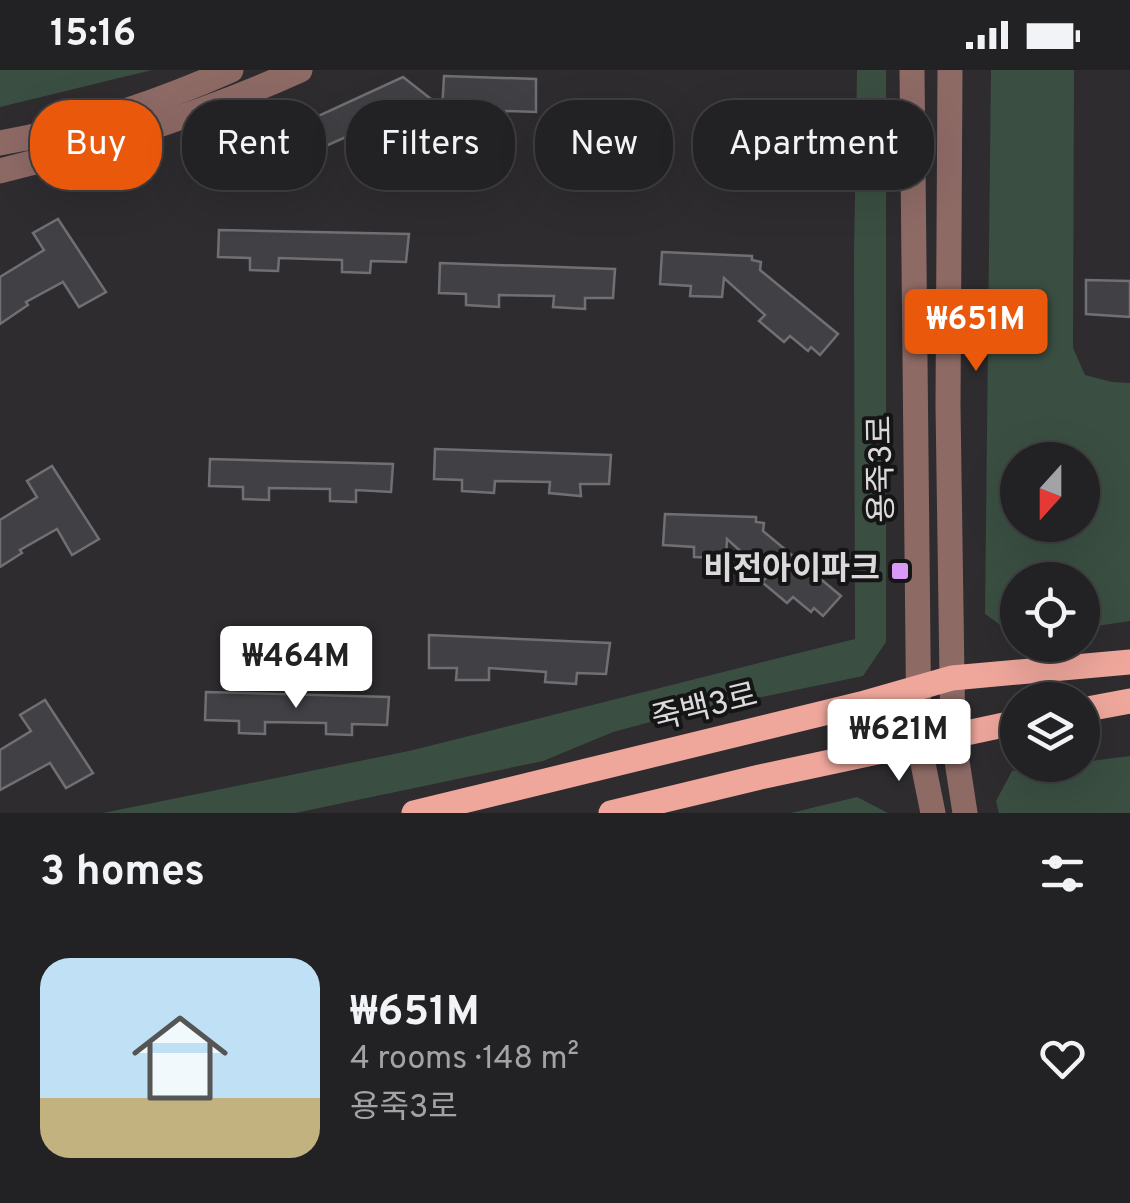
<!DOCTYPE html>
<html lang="en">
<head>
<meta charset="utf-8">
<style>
  body { margin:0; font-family:Overpass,"Noto Sans KR",sans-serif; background:#2e2e30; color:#f1f3f6; height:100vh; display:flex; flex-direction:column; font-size:38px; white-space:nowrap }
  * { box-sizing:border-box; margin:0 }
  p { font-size:32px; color:#a2a3a6 }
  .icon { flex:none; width:55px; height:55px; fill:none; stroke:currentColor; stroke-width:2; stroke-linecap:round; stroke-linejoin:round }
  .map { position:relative; height:743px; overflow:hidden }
  .drawer { display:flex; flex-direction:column; background:#222123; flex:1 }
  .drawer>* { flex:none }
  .top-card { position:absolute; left:30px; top:30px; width:1070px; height:90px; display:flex; gap:20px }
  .needle { width:65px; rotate:201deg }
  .tools { position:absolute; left:1000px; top:372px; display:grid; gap:20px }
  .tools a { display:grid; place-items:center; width:100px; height:100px; border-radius:50%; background:#222123; box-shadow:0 10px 40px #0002,0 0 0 2px #3f3e41; font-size:50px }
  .price { position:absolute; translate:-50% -85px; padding:0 22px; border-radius:10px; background:#fff; color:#222; font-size:32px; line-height:65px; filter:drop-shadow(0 2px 5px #0008) }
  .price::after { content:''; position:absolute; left:50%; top:60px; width:30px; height:22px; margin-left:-15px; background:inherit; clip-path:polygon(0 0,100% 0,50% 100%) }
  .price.active { background:#ea580c; color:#fff }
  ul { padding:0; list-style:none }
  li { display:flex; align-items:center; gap:30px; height:250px; padding:0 40px }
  li span { display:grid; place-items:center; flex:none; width:280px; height:200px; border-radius:30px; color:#555 }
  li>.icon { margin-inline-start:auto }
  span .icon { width:120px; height:120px; fill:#fffc; stroke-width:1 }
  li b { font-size:42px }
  h2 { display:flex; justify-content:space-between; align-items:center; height:120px; padding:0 40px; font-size:42px }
  .tag { padding:0 35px; border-radius:40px; background:#222123; box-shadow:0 10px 40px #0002,0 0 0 2px #3f3e41; font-size:35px; line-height:90px }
  .tag.active { background:#ea580c; color:#fff }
  .status { display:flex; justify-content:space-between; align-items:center; height:70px; padding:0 50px; background:#222123; direction:ltr }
  .status svg { height:28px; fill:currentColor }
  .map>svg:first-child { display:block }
</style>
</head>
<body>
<div class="status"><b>15:16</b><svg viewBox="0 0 49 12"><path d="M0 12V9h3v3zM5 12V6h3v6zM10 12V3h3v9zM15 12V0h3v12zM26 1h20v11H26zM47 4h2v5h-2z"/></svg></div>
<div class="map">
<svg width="1130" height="743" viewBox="0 0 1130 743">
  <rect width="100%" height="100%" fill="#2e2c2f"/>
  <g fill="#3a4f42" fill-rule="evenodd">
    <polygon points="0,0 152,0 0,37"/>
    <polygon points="857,0 886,0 886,572 863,606 684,643 613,662 543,691 295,743 103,743 409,681 855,569 854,186"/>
    <path d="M991,0H1074L1073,278L1085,305L1112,312L1130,313V551L1083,558L1082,510H1018L1017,567L985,544ZM1082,390V455H1018V390Z"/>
    <polygon points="1130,686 1130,743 999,743 996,731 1012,701 1082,695 1083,692"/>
    <polygon points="857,727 888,743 791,743"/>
  </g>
  <g fill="#414145" stroke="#6f6f74" stroke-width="2.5">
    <polygon points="444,6 536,9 536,42 505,41 504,52 473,51 473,41 442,41"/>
    <polygon points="403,7 431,29 261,105 240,82"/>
    <polygon points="58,149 106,222 79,237 63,212 26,232 28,235 0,254 0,207 44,180 33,163"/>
    <polygon points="219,160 409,164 406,192 371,191 370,203 342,202 342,190 279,188 278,201 250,200 250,188 218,187"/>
    <polygon points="662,182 752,186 752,190 761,192 760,200 838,264 820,285 811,277 808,281 790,266 784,272 759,251 765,245 724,208 722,227 690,226 691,216 660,214"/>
    <polygon points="440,193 615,199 613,228 585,228 585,239 553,237 554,226 499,225 499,237 466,235 466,224 439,223"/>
    <polygon points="1086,210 1130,211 1130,247 1086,244"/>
    <polygon points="435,379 611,385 609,414 580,414 581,426 549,423 550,412 495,411 494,423 462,421 462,410 434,409"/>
    <polygon points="210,389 393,394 391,422 356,420 356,432 330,431 330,419 269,418 269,430 243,429 243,417 209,416"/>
    <polygon points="52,396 99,469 72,485 57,459 20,480 22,483 0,497 0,450 37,427 27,411"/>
    <polygon points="665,444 756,447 756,452 764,453 763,461 841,526 823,546 814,538 811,542 793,527 787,533 762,512 768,506 727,469 726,488 694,487 694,477 663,475"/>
    <polygon points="429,565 610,573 606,604 577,603 576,614 545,612 546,602 489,598 489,610 456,610 457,598 429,598"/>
    <polygon points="206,622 389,627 387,655 352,654 352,665 326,664 326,653 265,652 265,664 239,663 239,651 205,650"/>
    <polygon points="45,630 93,703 66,718 50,693 0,720 0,680 31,661 20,645"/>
  </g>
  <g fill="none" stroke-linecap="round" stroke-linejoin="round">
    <g stroke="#8e6a65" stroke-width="25">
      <polyline points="912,0 919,674 933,743"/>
      <polyline points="950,0 948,335 952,608 953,665 965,743"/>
      <path d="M0,73C78,59 159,32 231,0"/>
      <path d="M0,101C103,75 203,44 300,0"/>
    </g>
    <g stroke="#efa79c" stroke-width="25">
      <polyline points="1082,640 1130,631"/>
      <polyline points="414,743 861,634 952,608 1130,592"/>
      <polyline points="611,743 760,707 1018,652"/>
    </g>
  </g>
  <rect fill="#d99af7" stroke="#161516" stroke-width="4" x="890" y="491" width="20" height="20" rx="5"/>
  <g text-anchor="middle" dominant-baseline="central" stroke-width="8" stroke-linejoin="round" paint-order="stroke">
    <g font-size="32" fill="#dbd9db" stroke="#161516">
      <text transform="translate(883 399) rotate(-91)">용죽3로</text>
      <text transform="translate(705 639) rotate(-14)">죽백3로</text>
    </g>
    <g font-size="32" font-weight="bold" fill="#dbd9db" stroke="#161516" text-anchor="end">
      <text x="880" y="501">비전아이파크</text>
    </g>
  </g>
</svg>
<div class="tools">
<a><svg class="needle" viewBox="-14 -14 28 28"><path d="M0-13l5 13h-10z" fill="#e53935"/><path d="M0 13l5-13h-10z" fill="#a2a3a6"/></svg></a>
<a><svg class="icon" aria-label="locate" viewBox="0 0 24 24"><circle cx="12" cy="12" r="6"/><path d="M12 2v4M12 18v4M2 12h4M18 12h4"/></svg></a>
<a><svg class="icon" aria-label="layers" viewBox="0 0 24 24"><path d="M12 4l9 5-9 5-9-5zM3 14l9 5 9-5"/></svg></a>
</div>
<b class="price active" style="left:976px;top:304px">₩651M</b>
<b class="price" style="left:296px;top:641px">₩464M</b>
<b class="price" style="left:899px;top:714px">₩621M</b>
<div class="top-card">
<a class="tag active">Buy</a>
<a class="tag">Rent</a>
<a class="tag">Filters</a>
<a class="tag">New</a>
<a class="tag">Apartment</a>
</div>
</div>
<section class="drawer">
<h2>3 homes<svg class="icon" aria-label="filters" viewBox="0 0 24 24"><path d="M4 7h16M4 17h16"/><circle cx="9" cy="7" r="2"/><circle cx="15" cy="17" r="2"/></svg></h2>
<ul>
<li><span style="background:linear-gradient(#bfe0f5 70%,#c2b280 0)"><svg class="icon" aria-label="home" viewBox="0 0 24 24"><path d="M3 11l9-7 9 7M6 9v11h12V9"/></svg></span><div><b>₩651M</b><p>4 rooms · 148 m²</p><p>용죽3로</p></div><svg class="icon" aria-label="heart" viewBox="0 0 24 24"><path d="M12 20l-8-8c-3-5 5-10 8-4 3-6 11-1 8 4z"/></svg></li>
</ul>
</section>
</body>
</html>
